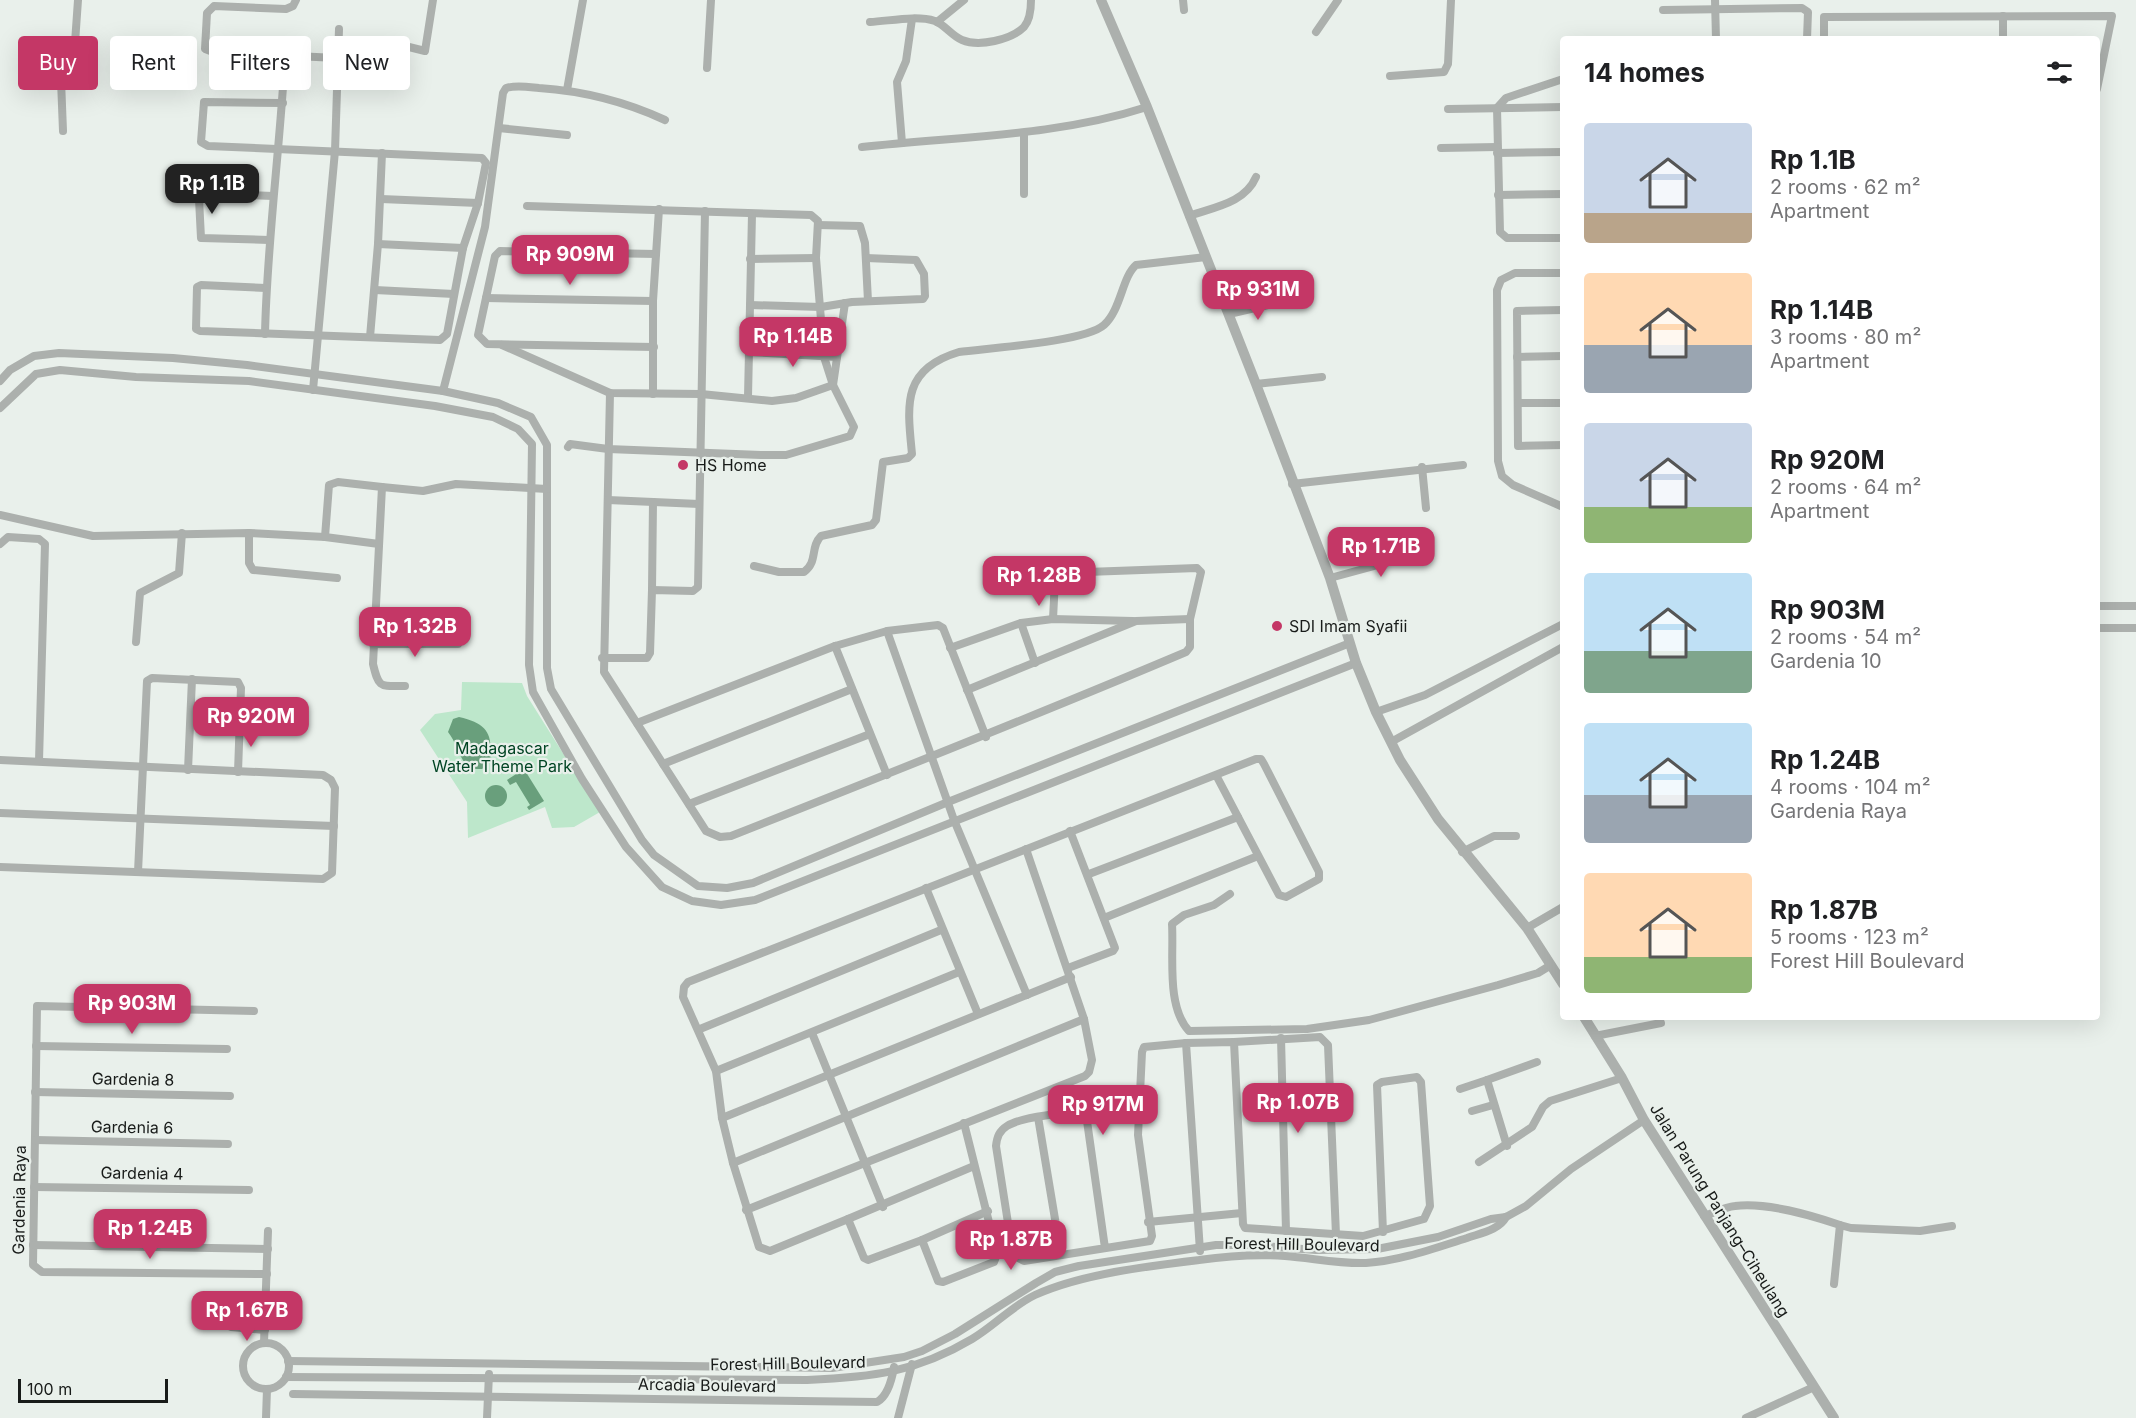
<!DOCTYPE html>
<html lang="en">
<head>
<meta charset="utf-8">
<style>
  body { margin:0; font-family:Inter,sans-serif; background:#f6f6f6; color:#202124; height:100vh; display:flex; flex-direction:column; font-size:22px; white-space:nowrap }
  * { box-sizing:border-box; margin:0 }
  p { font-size:20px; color:#757577 }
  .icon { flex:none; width:33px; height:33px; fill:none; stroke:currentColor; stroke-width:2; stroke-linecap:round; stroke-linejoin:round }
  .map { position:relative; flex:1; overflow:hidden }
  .details { position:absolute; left:1560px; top:36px; width:540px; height:984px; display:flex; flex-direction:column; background:#fff; border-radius:6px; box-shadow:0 6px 24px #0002 }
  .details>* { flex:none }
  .banner { position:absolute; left:18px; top:36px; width:570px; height:54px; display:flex; gap:12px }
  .scale { position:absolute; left:18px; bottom:15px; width:150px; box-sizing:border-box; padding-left:6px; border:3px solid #181b19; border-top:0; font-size:16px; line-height:21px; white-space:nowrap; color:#181b19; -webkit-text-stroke:4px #e9f0eb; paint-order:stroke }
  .price { position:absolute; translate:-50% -51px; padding:0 14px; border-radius:12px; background:#c43766; color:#fff; font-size:20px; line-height:39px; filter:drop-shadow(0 2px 3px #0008) }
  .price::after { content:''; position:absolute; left:50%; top:36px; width:18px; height:14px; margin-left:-9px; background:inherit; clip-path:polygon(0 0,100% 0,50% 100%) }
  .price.active { background:#222; color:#fff }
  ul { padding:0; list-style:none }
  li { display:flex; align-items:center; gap:18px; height:150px; padding:0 24px }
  li span { display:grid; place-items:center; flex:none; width:168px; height:120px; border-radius:6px; color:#555 }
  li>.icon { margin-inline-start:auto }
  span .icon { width:72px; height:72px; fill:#fffc; stroke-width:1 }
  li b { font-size:26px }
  h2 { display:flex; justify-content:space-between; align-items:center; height:72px; padding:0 24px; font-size:26px }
  .tag { padding:0 21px; border-radius:6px; background:#fff; box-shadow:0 6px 24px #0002; font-size:21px; line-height:54px }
  .tag.active { background:#c43766; color:#fff }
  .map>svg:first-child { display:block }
</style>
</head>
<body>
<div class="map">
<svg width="2136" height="1418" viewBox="0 0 2136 1418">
  <rect width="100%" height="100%" fill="#e9f0eb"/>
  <polygon fill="#bde7cb" points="462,682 522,683 527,696 600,812 574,827 552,828 545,807 468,838 467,802 420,730 435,714 461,710"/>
  <g fill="#699f7c">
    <path d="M459,717C488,724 493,733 490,763L482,769H470C459,759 457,743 448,732L453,719Z"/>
    <polygon points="524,769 544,801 529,810 527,807 530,805 516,782 510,785 507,780"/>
    <circle cx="496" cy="796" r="11"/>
  </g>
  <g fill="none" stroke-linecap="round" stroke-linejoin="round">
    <g stroke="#acb0ad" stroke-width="8">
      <polyline points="296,0 293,6 286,9 214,6 207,13 205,49 213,52 337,58"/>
      <polyline points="1183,0 1184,10"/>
      <polyline points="1715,0 1716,39"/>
      <polyline points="1663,10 1802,8 1808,12 1807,39"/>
      <polyline points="2003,16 2003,39"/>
      <path d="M870,22C890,21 916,15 935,21C945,25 952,36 962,40C979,47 1011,40 1024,27C1030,20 1031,9 1031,0"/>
      <polyline points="937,22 964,0"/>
      <polyline points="1316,32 1338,0"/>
      <polyline points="1824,39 1824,17 2112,16 2097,89"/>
      <polyline points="385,41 425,51 433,0"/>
      <polyline points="707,68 711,0"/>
      <polyline points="1390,76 1444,72 1448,64 1451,0"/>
      <polyline points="1563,79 1506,98 1497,108 1500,232 1507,238 1563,238"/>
      <polyline points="567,90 583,0"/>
      <polyline points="1448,109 1563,107"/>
      <polyline points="499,128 567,135"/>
      <polyline points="63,131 61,80 74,57 78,0"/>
      <polyline points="902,143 897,82 906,61 912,19"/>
      <path d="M862,147C957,136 1054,137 1147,107"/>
      <polyline points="1441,148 1497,147"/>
      <polyline points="1497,153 1563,152"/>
      <polyline points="1024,194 1024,133"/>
      <polyline points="1498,195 1563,194"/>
      <polyline points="381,199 478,203"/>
      <polyline points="527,206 811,215 818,221 816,258 824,357 833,385 854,427 850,436 786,455 761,455 608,449 570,444 568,447"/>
      <path d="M1189,216C1214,207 1245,203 1256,177"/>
      <polyline points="818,225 860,226 865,243 868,301"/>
      <polyline points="269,240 201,238 199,199 205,193 273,196"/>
      <polyline points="378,244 463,248"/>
      <polyline points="750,259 816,258"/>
      <polyline points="1563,273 1515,273 1501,280 1497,290 1498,461 1502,476 1513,485 1563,507"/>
      <polyline points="266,288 201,285 197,287 196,329 200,331 440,340 447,334 463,248 478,203 486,163 482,158 208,146 201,142 204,102 283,103"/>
      <polyline points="375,290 454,294"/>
      <polyline points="486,298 653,301"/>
      <polyline points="750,305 821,307 852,302 923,299 925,296 924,274 916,260 866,258"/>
      <polyline points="1563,310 1517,311 1518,446 1563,445"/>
      <polyline points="1229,314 1281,302"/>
      <path d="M265,334C267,241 280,149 285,56"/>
      <polyline points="370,337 378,244 382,153"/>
      <polyline points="502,345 610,393 701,394 772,401 796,398 833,385 845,303"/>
      <polyline points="654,347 487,344 478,335 495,256 500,251 656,254"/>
      <polyline points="749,352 837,357"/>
      <polyline points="1517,357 1563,356"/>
      <polyline points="0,381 10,370 34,356 59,353 173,358 247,365 443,391 498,403 531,417 547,445 547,668 551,689 642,840 654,855 698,886 727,888 753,883 948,802 1350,643"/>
      <polyline points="1256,384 1322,377"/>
      <polyline points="313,390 335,151 339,29"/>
      <path d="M443,391L485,227L503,93L506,88C516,85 528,87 539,88C584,91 624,101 665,120"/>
      <path d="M610,393L604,672L706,831L720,837L731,836C883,776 1035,716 1186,652L1190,647V619L1201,572L1197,568L1059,573L1055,579L1053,619"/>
      <polyline points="653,394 653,301 659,209"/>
      <polyline points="748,397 752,214"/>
      <polyline points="1518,403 1563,403"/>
      <polyline points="0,408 36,374 60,370 136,377 249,381 435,406 493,417 518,429 532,444 529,665 533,692 582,779 626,847 662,887 692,901 721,905 755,900 1356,663"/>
      <polyline points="1422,467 1426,508"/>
      <polyline points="1292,484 1463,465"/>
      <polyline points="608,500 699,504"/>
      <polyline points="0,515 93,536 249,533 325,537 379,544"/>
      <polyline points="249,533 249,563 253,570 337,578"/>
      <polyline points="325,537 329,485 338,482 382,487"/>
      <polyline points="0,544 8,537 39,539 45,544 39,761"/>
      <path d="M754,566L779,572H804C818,562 810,547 821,536L872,525L876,520L883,462L908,458L912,454C907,404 902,369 959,352C988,348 1085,342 1104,325C1121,310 1122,277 1136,265L1206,257"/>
      <polyline points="1330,578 1389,562 1428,555"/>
      <polyline points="652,590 653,502"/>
      <polyline points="2097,606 2136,606"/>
      <polyline points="1021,623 1035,663"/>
      <polyline points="2097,628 2136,628"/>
      <polyline points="887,631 954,820 1027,995"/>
      <polyline points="136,642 140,593 179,573 182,533"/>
      <polyline points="373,644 458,644"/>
      <polyline points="835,646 887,775"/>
      <polyline points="950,648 1021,623 1053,619 1133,621"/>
      <polyline points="602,658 647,658 650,653 652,590 693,591 698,587 705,211"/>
      <path d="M405,686C380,686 379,689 373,664L382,487L423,491L456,484L547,489"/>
      <polyline points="967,690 1136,621 1190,619"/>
      <polyline points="1376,712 1425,695 1563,624"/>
      <polyline points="637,723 835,646 887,631 938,625 943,628 986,737"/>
      <polyline points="1391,742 1563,647"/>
      <polyline points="0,760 323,775 331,780 335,788 332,873 323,879 0,867"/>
      <polyline points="663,764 852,689"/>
      <polyline points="188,770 192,679"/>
      <polyline points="689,804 870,734"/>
      <polyline points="0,813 334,826"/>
      <polyline points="1462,852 1494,836 1516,836"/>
      <polyline points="138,872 147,681 152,678 238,682 241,688 238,772"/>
      <polyline points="1089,874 1238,817"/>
      <polyline points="926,888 978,1014"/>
      <path d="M1230,894L1214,905L1184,915L1172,924C1174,956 1166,1006 1189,1031L1307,1029L1369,1020L1498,985L1538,973L1551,965"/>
      <polyline points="1104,918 1258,856"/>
      <polyline points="1527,928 1563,907"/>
      <polyline points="1068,968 1113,951 1115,948 1070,831"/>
      <polyline points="254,1011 37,1006 33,1265 42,1272 267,1274"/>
      <polyline points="700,1029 941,930"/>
      <polyline points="812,1033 883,1207"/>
      <polyline points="1595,1036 1661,1023"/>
      <polyline points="1281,1038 1286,1231"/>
      <polyline points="1234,1042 1320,1037 1328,1045 1336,1235"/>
      <polyline points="36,1046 227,1049"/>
      <polyline points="716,1071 959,972"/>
      <polyline points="1487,1080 1537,1062"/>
      <polyline points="1460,1089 1487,1080 1507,1146"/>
      <polyline points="35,1092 230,1096"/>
      <polyline points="1472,1111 1493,1105"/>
      <polyline points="1038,1117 1061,1255"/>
      <polyline points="722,1118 1071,977"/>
      <polyline points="964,1123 997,1254 994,1262 943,1282 938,1281 922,1240 868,1260 864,1258 848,1219 770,1251 759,1247 733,1163 722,1118 716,1071 683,997 684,987 688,982 1256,759 1261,759 1264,764 1319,872 1319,879 1286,897 1279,895 1216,775"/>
      <polyline points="35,1140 228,1144"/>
      <polyline points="1479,1162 1532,1127 1543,1107 1550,1101 1622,1078"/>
      <polyline points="733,1163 1084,1019"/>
      <polyline points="34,1187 249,1190"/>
      <polyline points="746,1210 1085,1076 1089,1072 1092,1060 1084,1019 1026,849"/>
      <path d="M1704,1216C1714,1213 1724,1207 1735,1206C1767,1202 1810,1215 1840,1225"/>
      <polyline points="848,1219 974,1166"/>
      <polyline points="1148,1222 1242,1213"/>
      <polyline points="922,1240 988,1211"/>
      <polyline points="33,1245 268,1249"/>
      <path d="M1105,1248L1086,1114C1069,1111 1021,1117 1007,1126C999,1131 997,1137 996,1146L1013,1255L1024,1261L1150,1241L1152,1236L1138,1135L1142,1052L1144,1047L1186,1043"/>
      <polyline points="1200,1251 1186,1043 1234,1042 1243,1224 1245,1228 1363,1236 1424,1219 1430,1206 1421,1082 1417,1077 1382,1082 1377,1085 1383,1232"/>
      <polyline points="1834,1284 1840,1225 1851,1228 1920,1231 1952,1226"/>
      <polyline points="231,1327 265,1330"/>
      <polyline points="264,1343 268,1231"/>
      <circle cx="266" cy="1366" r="23"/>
      <polyline points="288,1361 832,1368 904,1357 922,1351 955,1334 1036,1283 1055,1272 1079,1266 1216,1245 1252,1245 1316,1250 1377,1249 1438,1237 1491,1219 1506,1217 1526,1206 1571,1169 1644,1120"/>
      <path d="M286,1377L807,1380C871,1377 915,1373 972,1339C994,1326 1012,1306 1035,1295C1081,1274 1149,1266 1199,1260C1227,1256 1256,1254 1285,1256C1312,1258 1339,1264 1366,1263C1400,1261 1435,1248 1467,1238C1481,1233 1499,1230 1506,1217"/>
      <path d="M293,1394L877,1402C888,1396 892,1379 894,1367"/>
      <polyline points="266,1418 267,1389"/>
      <polyline points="487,1418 489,1374"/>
      <polyline points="898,1418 912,1364"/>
      <polyline points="1746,1418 1814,1387"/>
    </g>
    <g stroke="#acb0ad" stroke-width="10">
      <polyline points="1101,0 1147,107 1256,384 1330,578 1356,663 1376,712 1400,760 1438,819 1527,928 1563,984"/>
      <polyline points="1584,1017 1622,1078 1644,1120 1834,1418"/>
    </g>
  </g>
  <g fill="#c43766" stroke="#e9f0eb" stroke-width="2">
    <circle cx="683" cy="465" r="6"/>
    <circle cx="1277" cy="626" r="6"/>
  </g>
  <g text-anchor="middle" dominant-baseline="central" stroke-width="4.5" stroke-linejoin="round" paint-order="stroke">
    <g font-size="16" fill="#181b19" stroke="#e9f0eb" text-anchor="start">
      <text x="695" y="465">HS Home</text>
      <text x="1289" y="626">SDI Imam Syafii</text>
    </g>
    <g font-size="16" fill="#004423" stroke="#e9f0eb">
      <text x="502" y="748">Madagascar<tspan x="502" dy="18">Water Theme Park</tspan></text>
    </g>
    <g font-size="16" fill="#181b19" stroke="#e9f0eb">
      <text transform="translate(133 1079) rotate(1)">Gardenia 8</text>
      <text transform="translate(132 1127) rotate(1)">Gardenia 6</text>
      <text transform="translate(142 1173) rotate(1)">Gardenia 4</text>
      <text transform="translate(19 1200) rotate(-89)">Gardenia Raya</text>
      <text transform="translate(1720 1210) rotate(58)">Jalan Parung Panjang–Ciheulang</text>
      <text transform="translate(1302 1244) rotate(1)">Forest Hill Boulevard</text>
      <text transform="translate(788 1363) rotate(-1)">Forest Hill Boulevard</text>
      <text transform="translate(707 1385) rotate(1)">Arcadia Boulevard</text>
    </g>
  </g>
</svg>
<div class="scale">100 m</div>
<b class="price active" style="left:212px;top:215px">Rp 1.1B</b>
<b class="price" style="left:570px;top:286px">Rp 909M</b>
<b class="price" style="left:1258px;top:321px">Rp 931M</b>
<b class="price" style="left:793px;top:368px">Rp 1.14B</b>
<b class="price" style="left:1381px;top:578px">Rp 1.71B</b>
<b class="price" style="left:1039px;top:607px">Rp 1.28B</b>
<b class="price" style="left:415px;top:658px">Rp 1.32B</b>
<b class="price" style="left:251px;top:748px">Rp 920M</b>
<b class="price" style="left:132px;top:1035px">Rp 903M</b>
<b class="price" style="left:1298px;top:1134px">Rp 1.07B</b>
<b class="price" style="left:1103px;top:1136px">Rp 917M</b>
<b class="price" style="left:150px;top:1260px">Rp 1.24B</b>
<b class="price" style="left:1011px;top:1271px">Rp 1.87B</b>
<b class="price" style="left:247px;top:1342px">Rp 1.67B</b>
<div class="banner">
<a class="tag active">Buy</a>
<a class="tag">Rent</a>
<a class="tag">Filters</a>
<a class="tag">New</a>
</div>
<section class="details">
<h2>14 homes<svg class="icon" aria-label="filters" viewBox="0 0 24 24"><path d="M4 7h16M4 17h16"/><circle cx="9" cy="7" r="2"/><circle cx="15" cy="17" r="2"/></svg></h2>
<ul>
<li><span style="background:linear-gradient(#c9d6e8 75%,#b9a48a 0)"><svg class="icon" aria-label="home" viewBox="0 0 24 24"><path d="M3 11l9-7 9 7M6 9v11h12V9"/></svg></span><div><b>Rp 1.1B</b><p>2 rooms · 62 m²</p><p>Apartment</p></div></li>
<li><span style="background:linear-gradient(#ffd9b3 60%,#9aa5b1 0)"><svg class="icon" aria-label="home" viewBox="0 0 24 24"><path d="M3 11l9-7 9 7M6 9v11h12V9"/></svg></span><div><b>Rp 1.14B</b><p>3 rooms · 80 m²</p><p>Apartment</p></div></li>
<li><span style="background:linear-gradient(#c9d6e8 70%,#8fb573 0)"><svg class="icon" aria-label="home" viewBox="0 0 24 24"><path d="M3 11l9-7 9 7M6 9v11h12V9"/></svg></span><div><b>Rp 920M</b><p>2 rooms · 64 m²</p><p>Apartment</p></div></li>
<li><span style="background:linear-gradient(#bfe0f5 65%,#7fa58c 0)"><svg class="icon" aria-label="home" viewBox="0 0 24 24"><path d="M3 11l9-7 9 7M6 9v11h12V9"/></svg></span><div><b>Rp 903M</b><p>2 rooms · 54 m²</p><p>Gardenia 10</p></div></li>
<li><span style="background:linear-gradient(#bfe0f5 60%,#9aa5b1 0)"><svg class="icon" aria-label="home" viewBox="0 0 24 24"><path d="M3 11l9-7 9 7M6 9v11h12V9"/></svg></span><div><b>Rp 1.24B</b><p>4 rooms · 104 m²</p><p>Gardenia Raya</p></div></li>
<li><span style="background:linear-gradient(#ffd9b3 70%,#8fb573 0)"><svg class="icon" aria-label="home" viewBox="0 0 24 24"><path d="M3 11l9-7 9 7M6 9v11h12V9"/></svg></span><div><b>Rp 1.87B</b><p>5 rooms · 123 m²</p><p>Forest Hill Boulevard</p></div></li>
</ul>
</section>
</div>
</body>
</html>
